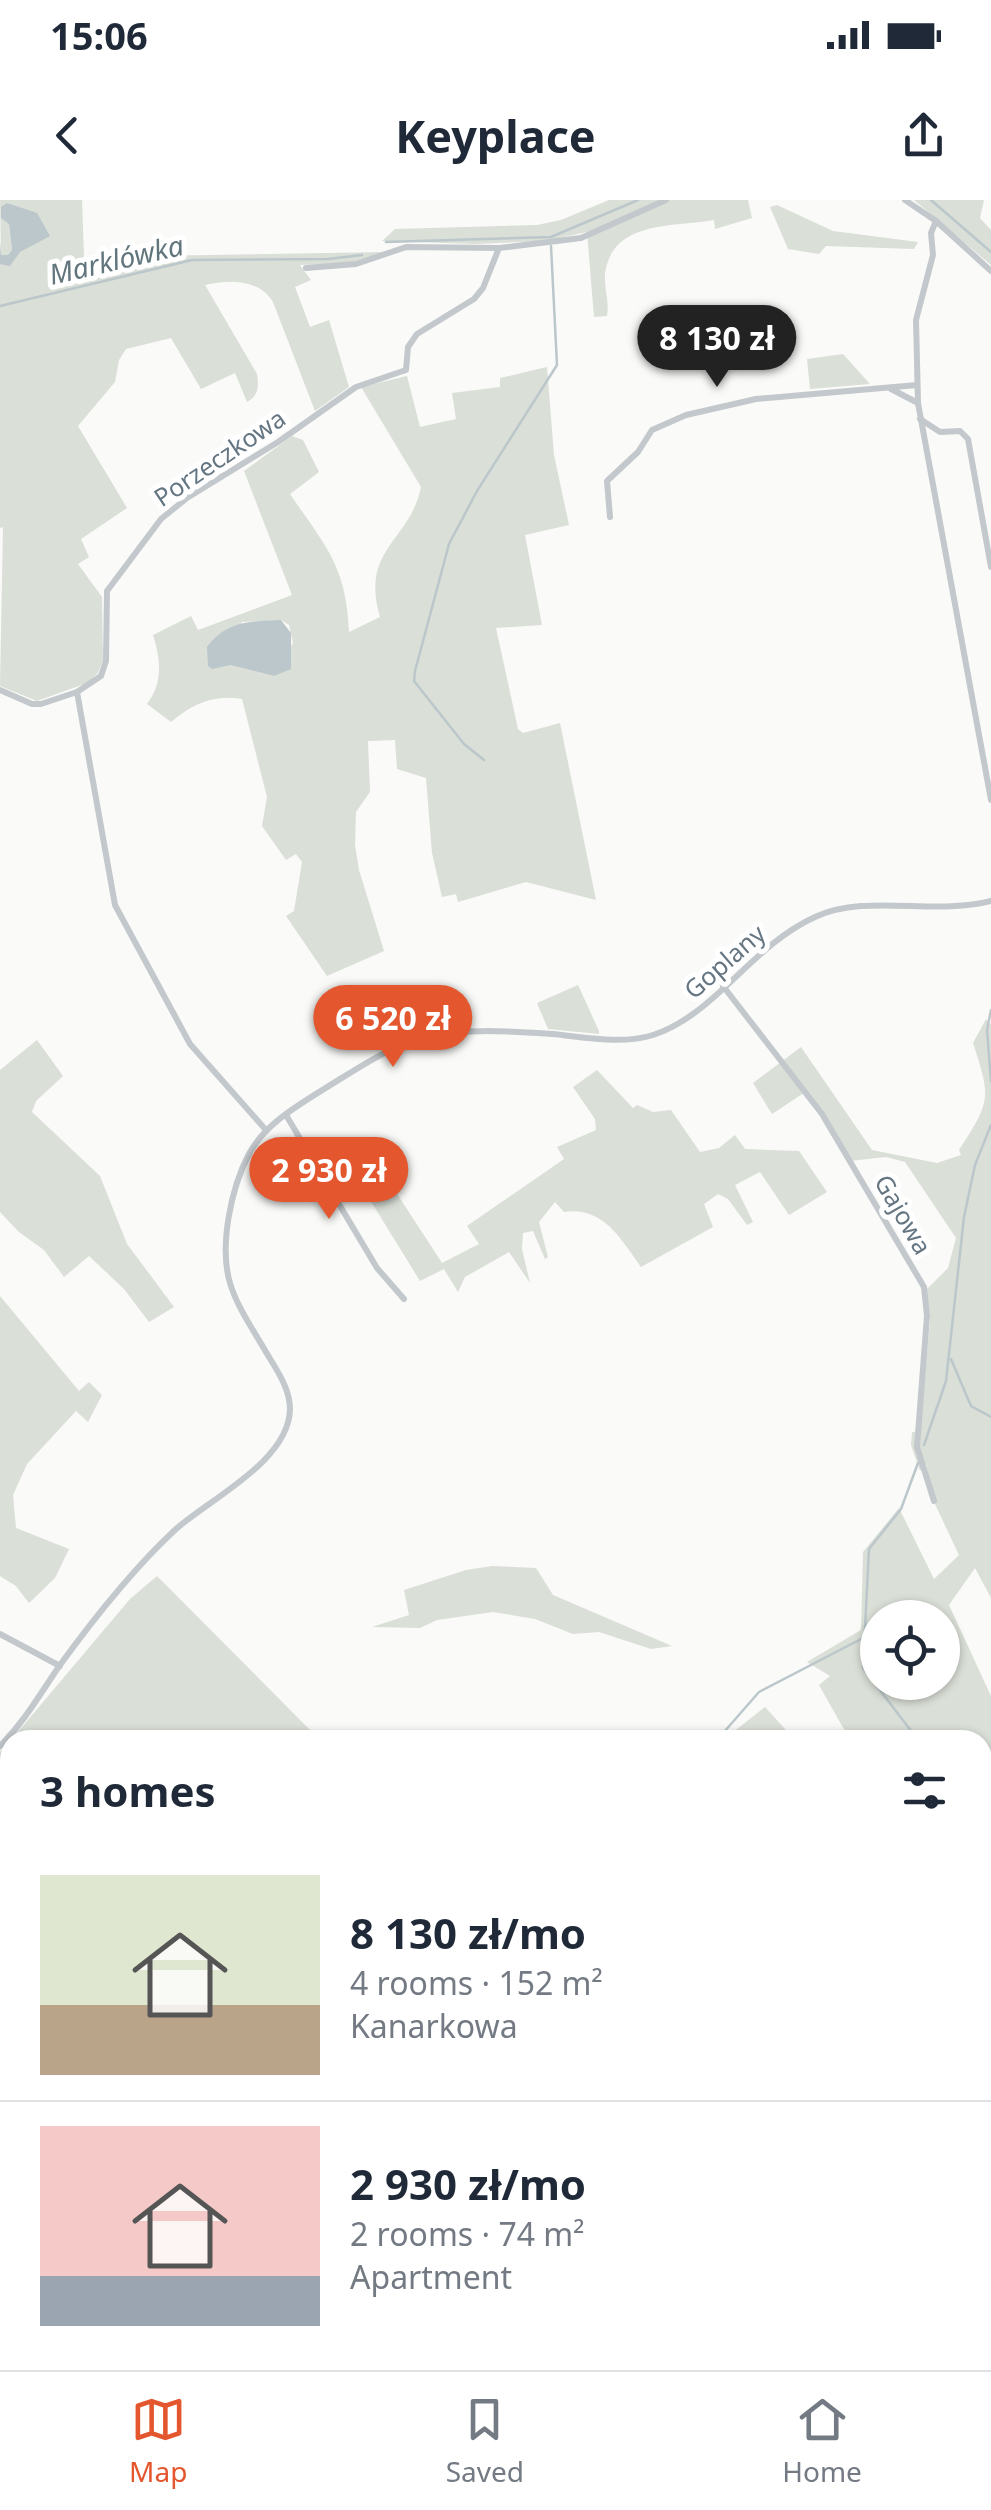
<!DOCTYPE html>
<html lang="en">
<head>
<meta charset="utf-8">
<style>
  body { margin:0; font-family:"Noto Sans",sans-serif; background:#f6f6f7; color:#1f2937; height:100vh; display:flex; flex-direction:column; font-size:38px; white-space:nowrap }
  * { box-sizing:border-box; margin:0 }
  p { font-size:32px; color:#747a83 }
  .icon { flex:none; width:55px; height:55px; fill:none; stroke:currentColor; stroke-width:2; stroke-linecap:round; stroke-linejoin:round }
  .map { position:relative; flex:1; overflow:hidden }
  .details { position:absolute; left:0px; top:1530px; width:992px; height:640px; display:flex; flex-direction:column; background:#fff; border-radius:30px 30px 0 0; box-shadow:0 2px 8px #0004 }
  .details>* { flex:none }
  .buttons { position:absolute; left:860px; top:1400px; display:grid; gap:20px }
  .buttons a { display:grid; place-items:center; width:100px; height:100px; border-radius:50%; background:#fff; box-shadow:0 2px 8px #0004; font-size:50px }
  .price { position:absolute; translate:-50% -85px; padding:0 22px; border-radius:35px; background:#e4572e; color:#fff; font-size:32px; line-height:65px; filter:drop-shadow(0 2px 5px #0008) }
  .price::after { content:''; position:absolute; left:50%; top:60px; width:30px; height:22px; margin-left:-15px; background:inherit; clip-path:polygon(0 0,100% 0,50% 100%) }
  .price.on { background:#222; color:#fff }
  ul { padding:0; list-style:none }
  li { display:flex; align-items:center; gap:30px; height:250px; padding:0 40px }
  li+li { border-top:2px solid #e0e1e3 }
  li span { display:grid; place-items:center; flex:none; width:280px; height:200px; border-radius:0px; color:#555 }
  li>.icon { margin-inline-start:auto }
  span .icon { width:120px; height:120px; fill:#fffc; stroke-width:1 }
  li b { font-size:42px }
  h2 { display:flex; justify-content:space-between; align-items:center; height:120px; padding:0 40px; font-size:42px }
  .status { display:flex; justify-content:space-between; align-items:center; height:70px; padding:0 50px; background:#fff; direction:ltr }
  .status svg { height:28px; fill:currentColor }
  header { display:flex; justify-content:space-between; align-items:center; height:130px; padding:0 40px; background:#fff; font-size:45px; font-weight:700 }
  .tabs { display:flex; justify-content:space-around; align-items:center; height:140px; border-top:2px solid #e0e1e3; background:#fff; font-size:28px; color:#747a83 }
  .tabs a { display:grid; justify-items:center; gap:5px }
  .tabs .on { color:#e4572e }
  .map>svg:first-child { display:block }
</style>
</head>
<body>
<div class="status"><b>15:06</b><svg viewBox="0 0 49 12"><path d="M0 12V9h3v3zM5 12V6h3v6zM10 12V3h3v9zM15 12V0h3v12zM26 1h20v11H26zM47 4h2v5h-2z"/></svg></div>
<header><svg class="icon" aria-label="back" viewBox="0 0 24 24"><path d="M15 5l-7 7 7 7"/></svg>Keyplace<svg class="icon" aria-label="share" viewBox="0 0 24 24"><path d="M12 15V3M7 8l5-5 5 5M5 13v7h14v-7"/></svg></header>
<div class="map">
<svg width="991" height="2170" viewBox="0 0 991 2170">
  <rect width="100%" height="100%" fill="#fafaf8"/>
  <g fill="#dadfd7" fill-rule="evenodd">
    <path d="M0,0H82L84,57L387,52L349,63L300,65L311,80L295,87L310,127L329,120L349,187L315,211L273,102C259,79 229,79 205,85L257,174C259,186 259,195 247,202L235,173L201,189L171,138L126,149L119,160L115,182L78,226L127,308L81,339L89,357L78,364L102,397L103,460L98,473L87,483L37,501L0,486L3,327L0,328V64L19,52L9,24L12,50L8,55H1Z"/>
    <path d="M609,0H748L752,18L715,29L714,20C676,27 617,20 606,68C602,84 610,99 607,116L594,117L587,32L545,41L476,44L382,41L395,29L537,25L561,20Z"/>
    <polygon points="914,0 984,0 980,18 991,30 991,65"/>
    <polygon points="777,5 833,31 918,42 914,49 826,46 819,54 788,49 770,7"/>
    <polygon points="843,154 870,184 810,189 807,159"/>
    <path d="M547,167L554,255L569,325L525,335L542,425L496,428L518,529L523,533L560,523L596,700L526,682L458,702L456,694L442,697L432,653L426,578L397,569L395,540L368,541L370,592L356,612L355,645L359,670L384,751L327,776L286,716L294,711L302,662L296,654L286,660L262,626L267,597L242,499C214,494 192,504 171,522L147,504C163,483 161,460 153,435L191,416L198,430L292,395L244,271L292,236L303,240L319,272L290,294C326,347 346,365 349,432L380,417C360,348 410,342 421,287L361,187L407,176L420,227L456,219L452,193L500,187V178ZM281,420L289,425L293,443L274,476L230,465L242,422Z"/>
    <polygon points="578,785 599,831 599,834 548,829 537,803"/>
    <path d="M986,819L991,825V1398L975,1368L949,1405L991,1496V1765L983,1769L982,1540H850L819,1485L830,1476L807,1462L861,1430L863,1352L899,1308L934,1379L959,1355L934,1302L926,1264L920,1271L911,1245L912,1232H920L930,1121L927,1089L948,1068L956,1038L905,962L886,957L850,961L807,891L772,914L753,883L801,847L872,950L937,963L961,955L959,950C991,901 991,898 973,843ZM878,1418H942V1482H878Z"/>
    <polygon points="37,840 63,876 36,901 32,912 100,976 127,1044 174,1107 149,1122 124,1089 89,1056 64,1077 44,1050 19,1032 0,1012 0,870"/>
    <path d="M597,870L633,908L637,905L653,912L671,910L700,952L719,948L735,935L745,949L799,951L827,992L789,1015L760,972L735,985L753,1022L747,1025L728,999L718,994L704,1004L713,1027L641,1067C621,1039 603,1006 564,1012L555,1002L539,1022L548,1057L545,1059L533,1031L523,1033L522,1049L530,1083L509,1052L465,1077L458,1092L444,1069L420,1081L343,956L364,943L442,1063L479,1044L467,1026L564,959L557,947L596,930L595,919L573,887Z"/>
    <polygon points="0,1096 79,1191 89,1182 102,1195 88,1222 76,1211 27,1264 13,1295 16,1328 69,1349 55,1378 29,1403 16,1386 0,1376"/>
    <polygon points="492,1366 536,1368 553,1395 672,1446 651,1449 599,1432 573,1434 535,1419 493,1412 437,1420 420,1428 372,1427 409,1415 404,1390 466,1370"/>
    <polygon points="157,1376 320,1540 11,1540 130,1399"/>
    <polygon points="765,1507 795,1540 723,1540"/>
    <polygon points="10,1542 10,1866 0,1862 0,1553"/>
    <polygon points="0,1883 10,1887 10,2160 575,2160 575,2170 0,2170"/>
    <polygon points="636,2160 760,2160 761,2170 632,2170"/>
  </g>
  <g fill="#bbc7cb">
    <polygon points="7,3 37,13 50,36 20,52 10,66 0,64 0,41 1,55 8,55 12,50 9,24 1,18 1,7"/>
    <path d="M281,420L291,433V469L274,476L230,465L212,469L208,466L207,447C226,421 251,421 281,420Z"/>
  </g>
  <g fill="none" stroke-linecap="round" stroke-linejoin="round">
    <g stroke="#bbc7cb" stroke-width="2.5">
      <polyline points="931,0 991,52"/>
      <polyline points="386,42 551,37 638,0"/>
      <polyline points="0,106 192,60 328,59 362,55"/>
      <polyline points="484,560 464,544 414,481 415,471 449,344 477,291 557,165 551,46"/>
      <polyline points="991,810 987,830 991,881"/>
      <polyline points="951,1159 971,1206 991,1217"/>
      <polyline points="924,1245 946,1181 964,1017 975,965 991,925"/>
      <polyline points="918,1263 901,1309 869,1349 863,1468 918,1540"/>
      <polyline points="717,1540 759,1492 865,1437"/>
      <polyline points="982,1633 991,1644"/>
      <polyline points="982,1660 982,1684"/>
      <polyline points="161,2160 164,2170"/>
    </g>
    <defs>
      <g id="secondary">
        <polyline points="0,1874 10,1878"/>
        <polyline points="982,2118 991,2119"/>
      </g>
    </defs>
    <use href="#secondary" stroke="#b3babf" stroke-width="14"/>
    <g stroke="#c3c8cc" stroke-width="6">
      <polyline points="905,0 936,21 991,71"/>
      <polyline points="936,21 931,33 933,55 916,120 918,203 991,600"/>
      <polyline points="306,68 356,64 406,47 499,48"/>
      <polyline points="891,189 918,203"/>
      <polyline points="920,219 940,232 960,231 968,239 991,367"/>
      <polyline points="610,317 607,281 638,252 652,230 686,215 756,199 917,185"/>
      <polyline points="0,490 32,504 41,504 77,492 101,476 106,461 107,391 161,319 187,298 278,242 356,187 406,170 408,147 417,134 474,99 483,88 499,48 581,38 666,0"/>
      <polyline points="77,492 115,705 190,844 266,930"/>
      <polyline points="723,786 822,914 924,1087 927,1116 917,1247 934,1301"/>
      <polyline points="286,915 377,1068 404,1099"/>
      <polyline points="0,1434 60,1466"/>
      <path d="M0,1546C25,1521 40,1494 60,1465C92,1421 136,1366 176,1329C211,1298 289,1261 290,1209C290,1188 276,1169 266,1152C254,1131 237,1107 230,1083C219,1046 231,988 249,954C264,925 297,906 324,889C352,872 382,851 413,841C455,827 508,831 552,834C584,837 622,845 653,835C715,815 751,746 815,717C867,693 933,716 991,701"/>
      <polyline points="628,2170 632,2160"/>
    </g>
    <use href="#secondary" stroke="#fff" stroke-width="9"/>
  </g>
  <g text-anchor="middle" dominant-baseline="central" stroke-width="10" stroke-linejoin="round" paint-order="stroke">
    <g font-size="25" fill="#657683" stroke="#fff">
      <text transform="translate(219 257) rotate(-34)">Porzeczkowa</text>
      <text transform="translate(724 761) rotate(-41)">Goplany</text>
      <text transform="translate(904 1014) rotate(60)">Gajowa</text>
    </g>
    <g font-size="28" font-style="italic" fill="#60757c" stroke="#fff">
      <text transform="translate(116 59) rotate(-13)">Marklówka</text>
    </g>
  </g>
</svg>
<div class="buttons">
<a><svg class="icon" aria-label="locate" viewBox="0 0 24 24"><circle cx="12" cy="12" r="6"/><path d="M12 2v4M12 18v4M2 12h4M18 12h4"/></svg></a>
</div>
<b class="price on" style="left:717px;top:190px">8 130 zł</b>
<b class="price" style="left:393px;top:870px">6 520 zł</b>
<b class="price" style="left:329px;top:1022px">2 930 zł</b>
<section class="details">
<h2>3 homes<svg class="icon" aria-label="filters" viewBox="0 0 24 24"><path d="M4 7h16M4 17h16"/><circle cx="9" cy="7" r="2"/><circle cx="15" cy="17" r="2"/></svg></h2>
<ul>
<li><span style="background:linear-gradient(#dfe7d0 65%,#b9a48a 0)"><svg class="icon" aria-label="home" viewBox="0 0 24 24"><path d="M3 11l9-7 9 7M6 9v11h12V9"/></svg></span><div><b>8 130 zł/mo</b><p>4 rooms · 152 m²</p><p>Kanarkowa</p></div></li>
<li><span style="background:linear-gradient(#f6c9c9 75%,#9aa5b1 0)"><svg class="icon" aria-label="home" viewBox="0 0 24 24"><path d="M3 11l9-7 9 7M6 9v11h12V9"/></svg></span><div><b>2 930 zł/mo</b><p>2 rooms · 74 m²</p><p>Apartment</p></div></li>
</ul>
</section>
</div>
<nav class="tabs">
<a class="on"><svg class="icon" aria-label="map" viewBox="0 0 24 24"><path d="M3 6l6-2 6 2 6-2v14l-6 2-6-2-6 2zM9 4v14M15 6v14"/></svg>Map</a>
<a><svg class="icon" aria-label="saved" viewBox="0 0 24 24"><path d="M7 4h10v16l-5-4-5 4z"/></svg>Saved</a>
<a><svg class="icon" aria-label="home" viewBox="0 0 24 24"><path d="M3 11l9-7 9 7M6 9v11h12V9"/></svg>Home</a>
</nav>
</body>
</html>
